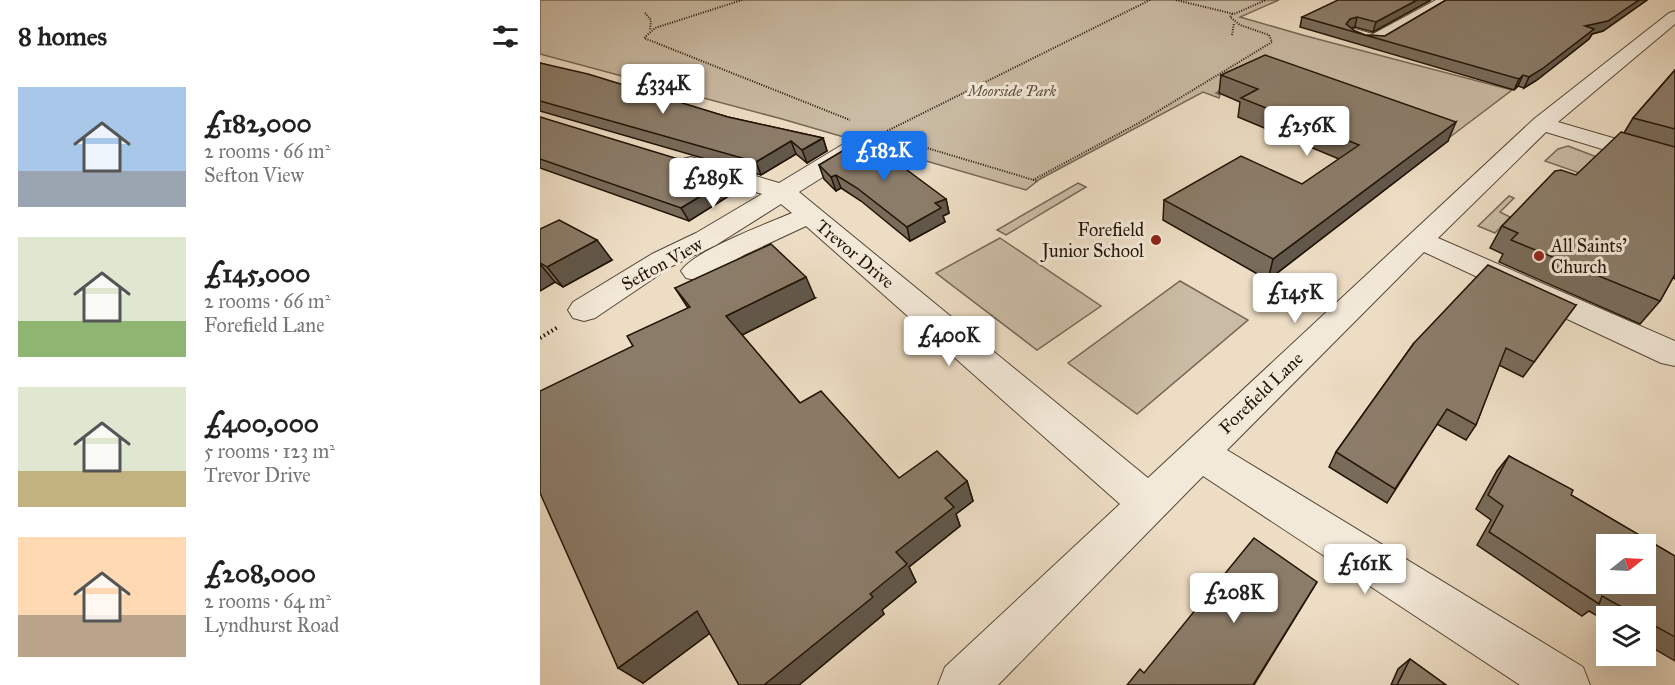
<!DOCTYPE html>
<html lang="en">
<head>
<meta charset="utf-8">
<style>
  body { margin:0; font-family:"IM FELL Great Primer",serif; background:#f6f6f6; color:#222; height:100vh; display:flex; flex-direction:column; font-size:22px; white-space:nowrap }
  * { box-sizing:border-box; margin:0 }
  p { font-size:20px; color:#767676 }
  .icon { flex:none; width:33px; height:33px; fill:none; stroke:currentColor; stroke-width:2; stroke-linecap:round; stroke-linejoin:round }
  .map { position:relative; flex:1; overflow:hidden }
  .details { display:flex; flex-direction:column; background:#fff; width:540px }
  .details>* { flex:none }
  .needle { width:39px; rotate:72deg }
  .tools { position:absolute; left:1056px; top:534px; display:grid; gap:12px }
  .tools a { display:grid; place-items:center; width:60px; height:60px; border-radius:0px; background:#fff; box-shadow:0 6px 24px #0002; font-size:30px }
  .price { position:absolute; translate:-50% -51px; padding:0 14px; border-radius:6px; background:#fff; color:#222; font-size:20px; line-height:39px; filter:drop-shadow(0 2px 3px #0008) }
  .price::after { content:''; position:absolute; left:50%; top:36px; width:18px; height:14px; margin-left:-9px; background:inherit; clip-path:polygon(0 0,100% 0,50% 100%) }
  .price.on { background:#1a73e8; color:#fff }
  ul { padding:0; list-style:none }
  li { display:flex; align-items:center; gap:18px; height:150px; padding:0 18px }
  li span { display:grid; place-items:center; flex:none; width:168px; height:120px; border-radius:0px; color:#555 }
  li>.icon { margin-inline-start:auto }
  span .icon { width:72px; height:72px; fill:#fffc; stroke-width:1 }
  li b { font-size:26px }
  h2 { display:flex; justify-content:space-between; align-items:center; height:72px; padding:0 18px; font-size:26px }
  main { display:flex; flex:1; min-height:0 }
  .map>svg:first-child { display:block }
</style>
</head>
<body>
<main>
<section class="details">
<h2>8 homes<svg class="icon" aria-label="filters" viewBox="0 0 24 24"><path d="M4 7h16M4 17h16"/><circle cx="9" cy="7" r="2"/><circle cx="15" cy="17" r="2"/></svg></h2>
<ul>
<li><span style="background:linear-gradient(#a9c7e8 70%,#9aa5b1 0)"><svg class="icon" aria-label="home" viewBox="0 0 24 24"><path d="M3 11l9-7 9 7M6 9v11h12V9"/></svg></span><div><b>£182,000</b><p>2 rooms · 66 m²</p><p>Sefton View</p></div></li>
<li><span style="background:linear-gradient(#dfe7d0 70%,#8fb573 0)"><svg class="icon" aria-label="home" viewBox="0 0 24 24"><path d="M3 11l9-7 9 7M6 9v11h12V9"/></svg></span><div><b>£145,000</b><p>2 rooms · 66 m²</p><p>Forefield Lane</p></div></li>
<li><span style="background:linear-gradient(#dfe7d0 70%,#c2b280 0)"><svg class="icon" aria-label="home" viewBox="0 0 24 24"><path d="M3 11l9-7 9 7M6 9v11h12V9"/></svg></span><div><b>£400,000</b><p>5 rooms · 123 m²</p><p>Trevor Drive</p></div></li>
<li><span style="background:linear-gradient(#ffd9b3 65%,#b9a48a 0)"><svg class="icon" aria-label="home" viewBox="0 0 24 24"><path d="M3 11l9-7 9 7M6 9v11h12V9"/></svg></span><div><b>£208,000</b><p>2 rooms · 64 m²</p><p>Lyndhurst Road</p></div></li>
</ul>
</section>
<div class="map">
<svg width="1135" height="685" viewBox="0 0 1135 685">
  <rect width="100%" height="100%" fill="#edddc4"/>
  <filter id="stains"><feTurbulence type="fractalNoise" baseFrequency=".00333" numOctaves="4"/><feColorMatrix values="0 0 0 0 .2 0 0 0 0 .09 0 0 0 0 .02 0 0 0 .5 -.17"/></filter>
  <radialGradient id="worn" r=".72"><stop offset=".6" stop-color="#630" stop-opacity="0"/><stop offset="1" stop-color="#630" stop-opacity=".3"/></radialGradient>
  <g fill="#cabba4" stroke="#766755" stroke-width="1.5">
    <polygon points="0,0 739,0 700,17 766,36 972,90 906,140 719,72 676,93 680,95 679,98 663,92 500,179 486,190 242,119 0,54"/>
    <polygon points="1028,146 1057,157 1039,173 1005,161 1018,149"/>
    <polygon points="538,183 546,187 466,235 457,230"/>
    <polygon points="969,196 974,198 960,212 970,217 955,233 938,226"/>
    <polygon points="460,238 561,306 497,350 396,273"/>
    <polygon points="640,281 708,320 597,414 528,363"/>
  </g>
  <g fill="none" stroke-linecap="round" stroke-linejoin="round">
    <defs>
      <g id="minor">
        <path d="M896,0H916L841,44C831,46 813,42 806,34L809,30L815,29L833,34Z"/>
        <path d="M1135,11V24L1018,122L1135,156V171L1006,132L898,238L1135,341V366L1121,363L884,252L687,450L1043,667L1050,685H980L663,476L458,685H398L405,667L580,504L266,226L204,255L166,278L156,280L146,278L141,271C155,250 226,224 252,213L241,204L176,245L132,266L55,318L44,321L33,318L28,310L33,302L112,254L156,233L222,194L143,169L139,164L143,159L151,157L239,183L310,140L318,138L326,140L330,145L326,150L259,192L608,478L994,119L1129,13Z"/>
      </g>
    </defs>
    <use href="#minor" stroke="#544636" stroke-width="2"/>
    <g stroke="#211306" stroke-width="2" stroke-dasharray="1 1.5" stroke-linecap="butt">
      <polyline points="202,0 115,28 104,38 310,120"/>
      <polyline points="636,0 694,14 726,0"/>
      <polyline points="105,13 111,20 110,30"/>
      <polyline points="692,35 694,23"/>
      <polyline points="345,132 610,0"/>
      <polyline points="347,136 497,181"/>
      <polyline points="493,180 597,124 732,42 729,35 700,25 690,17 692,14"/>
    </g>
    <polyline stroke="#211306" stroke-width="4" stroke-dasharray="1.5 3" stroke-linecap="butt" points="0,338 18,327"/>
    <use href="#minor" fill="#f3e9d9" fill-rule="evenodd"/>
  </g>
  <g fill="#786b5a" stroke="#211306" stroke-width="1.5">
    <polygon points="891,0 833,32 815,27 811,28 815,31 825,35 845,36 906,0 1107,0 1063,31 1052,34 1049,39 997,80 984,88 978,86 974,90 760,27 762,17"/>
    <polygon points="0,63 188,117 283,138 287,151 267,163 256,154 221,175 0,111"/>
    <polygon points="1135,70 1135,279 1133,278 1120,301 1100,324 959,262 963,254 950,248 962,226 1036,175 1084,133 1093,118"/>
    <polygon points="681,75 908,141 728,280 623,220 624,200 762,184 799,159 698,117 700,102 679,93"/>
    <polygon points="0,117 200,189 149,221 0,168"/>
    <polygon points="279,165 406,199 409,213 403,216 405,222 370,241 321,201 301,188 296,191 284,179"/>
    <polygon points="0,229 72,260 23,287 15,282 0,291"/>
    <polygon points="135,288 275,298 202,335 260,403 359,478 427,481 433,501 416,514 420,526 369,567 376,582 342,610 344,614 259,685 199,685 170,633 103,683 93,346 148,308"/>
    <polygon points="1036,305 983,377 959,365 936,425 926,440 897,424 847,503 789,467 796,452 874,343"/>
    <polygon points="969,456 1031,495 1135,556 1135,661 1106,644 1106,616 1066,616 1066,621 1049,611 1042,616 937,545 951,520 936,509 957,471"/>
    <polygon points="870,659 906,685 851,685 858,669"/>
  </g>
  <g fill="#61574a" stroke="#211306" stroke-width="1.5">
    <polygon points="877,0 891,0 833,32 836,22"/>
    <polygon points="1099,0 1107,0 1063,31 1052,34 1049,39 997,80 984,88 989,77 1045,26"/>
    <polygon points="817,17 815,27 807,29 806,24 810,19"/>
    <polygon points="983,75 978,86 974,90 979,79"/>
    <polygon points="916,122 908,141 728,280 733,259"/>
    <polygon points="283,138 287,151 267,163 262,150"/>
    <polygon points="251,141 256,154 221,175 216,162"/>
    <polygon points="296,175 301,188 296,191 291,177"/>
    <polygon points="194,176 200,189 149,221 141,208"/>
    <polygon points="406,199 409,213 403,216 405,222 370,241 367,227 395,203"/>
    <polygon points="57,240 72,260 23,287 7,267"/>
    <polygon points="0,264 15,282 0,291"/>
    <polygon points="266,277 275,298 198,337 186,316"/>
    <polygon points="427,481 433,501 416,514 420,526 369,567 376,582 342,610 344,614 259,685 224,685 356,552 405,498"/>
    <polygon points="777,582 714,685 713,685"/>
    <polygon points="157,611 177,628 103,683 78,668"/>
  </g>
  <g fill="#8b7c69" stroke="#211306" stroke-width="1.5" fill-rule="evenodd">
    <polygon points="798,0 877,0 836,22 817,17 810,19 806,24 815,31 825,35 845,36 906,0 1099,0 1068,21 1045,26 1054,29 1002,69 989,77 983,75 979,79 762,17"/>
    <polygon points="725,55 916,122 733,259 624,200 701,156 762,184 819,145 701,98 718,89 681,75"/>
    <polygon points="0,63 48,74 188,117 283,138 262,150 251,141 216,162 0,101"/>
    <polygon points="1135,70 1135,129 1093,118"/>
    <polygon points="0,117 194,176 141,208 0,159"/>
    <polygon points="1081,132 1135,147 1135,274 1120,301 971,240 978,233 962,226 1015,171 1021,170 1036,175"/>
    <polygon points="324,138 406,199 395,203 401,208 367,227 317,188 296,175 291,177 279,165"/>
    <polygon points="19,220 57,240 7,267 0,263 0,229"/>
    <polygon points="231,244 266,277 186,316 260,403 281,391 359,478 397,451 427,481 405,498 414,507 356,552 367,564 330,594 333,597 224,685 199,685 157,611 78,668 0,493 0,391 93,346 87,336 150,307 135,288"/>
    <polygon points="948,265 1036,305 994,362 966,348 936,425 907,409 855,489 796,452 874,343"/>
    <path d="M969,456L1033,490L1031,495L1135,556V637L1106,621V616H1098L1062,596L1059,604L949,532L963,506L948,495ZM1066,544H1106V584H1066Z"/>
    <polygon points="714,538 777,582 713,685 587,685 600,669 604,673"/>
    <polygon points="870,659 906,685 857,685"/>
  </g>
  <g fill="#8f2418" stroke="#f3e9d9" stroke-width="2">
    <circle cx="616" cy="240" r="6"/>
    <circle cx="999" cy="256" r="6"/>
  </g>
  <g text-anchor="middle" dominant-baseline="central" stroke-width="6" stroke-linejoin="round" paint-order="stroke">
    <g font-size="15" font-style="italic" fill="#5c4e3d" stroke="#f3e9d9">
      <text x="472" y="91">Moorside Park</text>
    </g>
    <g font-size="18" fill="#211306" stroke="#f3e9d9" text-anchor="end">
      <text x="604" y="230">Forefield<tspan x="604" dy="21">Junior School</tspan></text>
      <text x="1011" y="246" text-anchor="start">All Saints'<tspan x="1011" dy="21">Church</tspan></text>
    </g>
    <g font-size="18" fill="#211306" stroke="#f3e9d9">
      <text transform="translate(315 254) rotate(40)">Trevor Drive</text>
      <text transform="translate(122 264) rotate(-29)">Sefton View</text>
      <text transform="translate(721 393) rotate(-44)">Forefield Lane</text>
    </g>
  </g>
  <rect width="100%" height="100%" filter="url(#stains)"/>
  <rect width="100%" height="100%" fill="url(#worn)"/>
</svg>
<div class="tools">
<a><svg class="needle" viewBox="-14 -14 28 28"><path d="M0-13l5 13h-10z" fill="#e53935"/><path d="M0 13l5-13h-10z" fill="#767676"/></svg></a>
<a><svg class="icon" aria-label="layers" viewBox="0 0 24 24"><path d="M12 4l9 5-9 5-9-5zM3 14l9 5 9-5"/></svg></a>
</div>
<b class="price" style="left:123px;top:115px">£334K</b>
<b class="price" style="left:767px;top:157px">£256K</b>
<b class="price on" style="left:344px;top:182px">£182K</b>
<b class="price" style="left:173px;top:209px">£289K</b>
<b class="price" style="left:755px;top:324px">£145K</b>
<b class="price" style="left:409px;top:367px">£400K</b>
<b class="price" style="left:825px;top:595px">£161K</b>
<b class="price" style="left:694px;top:624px">£208K</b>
</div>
</main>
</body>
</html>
